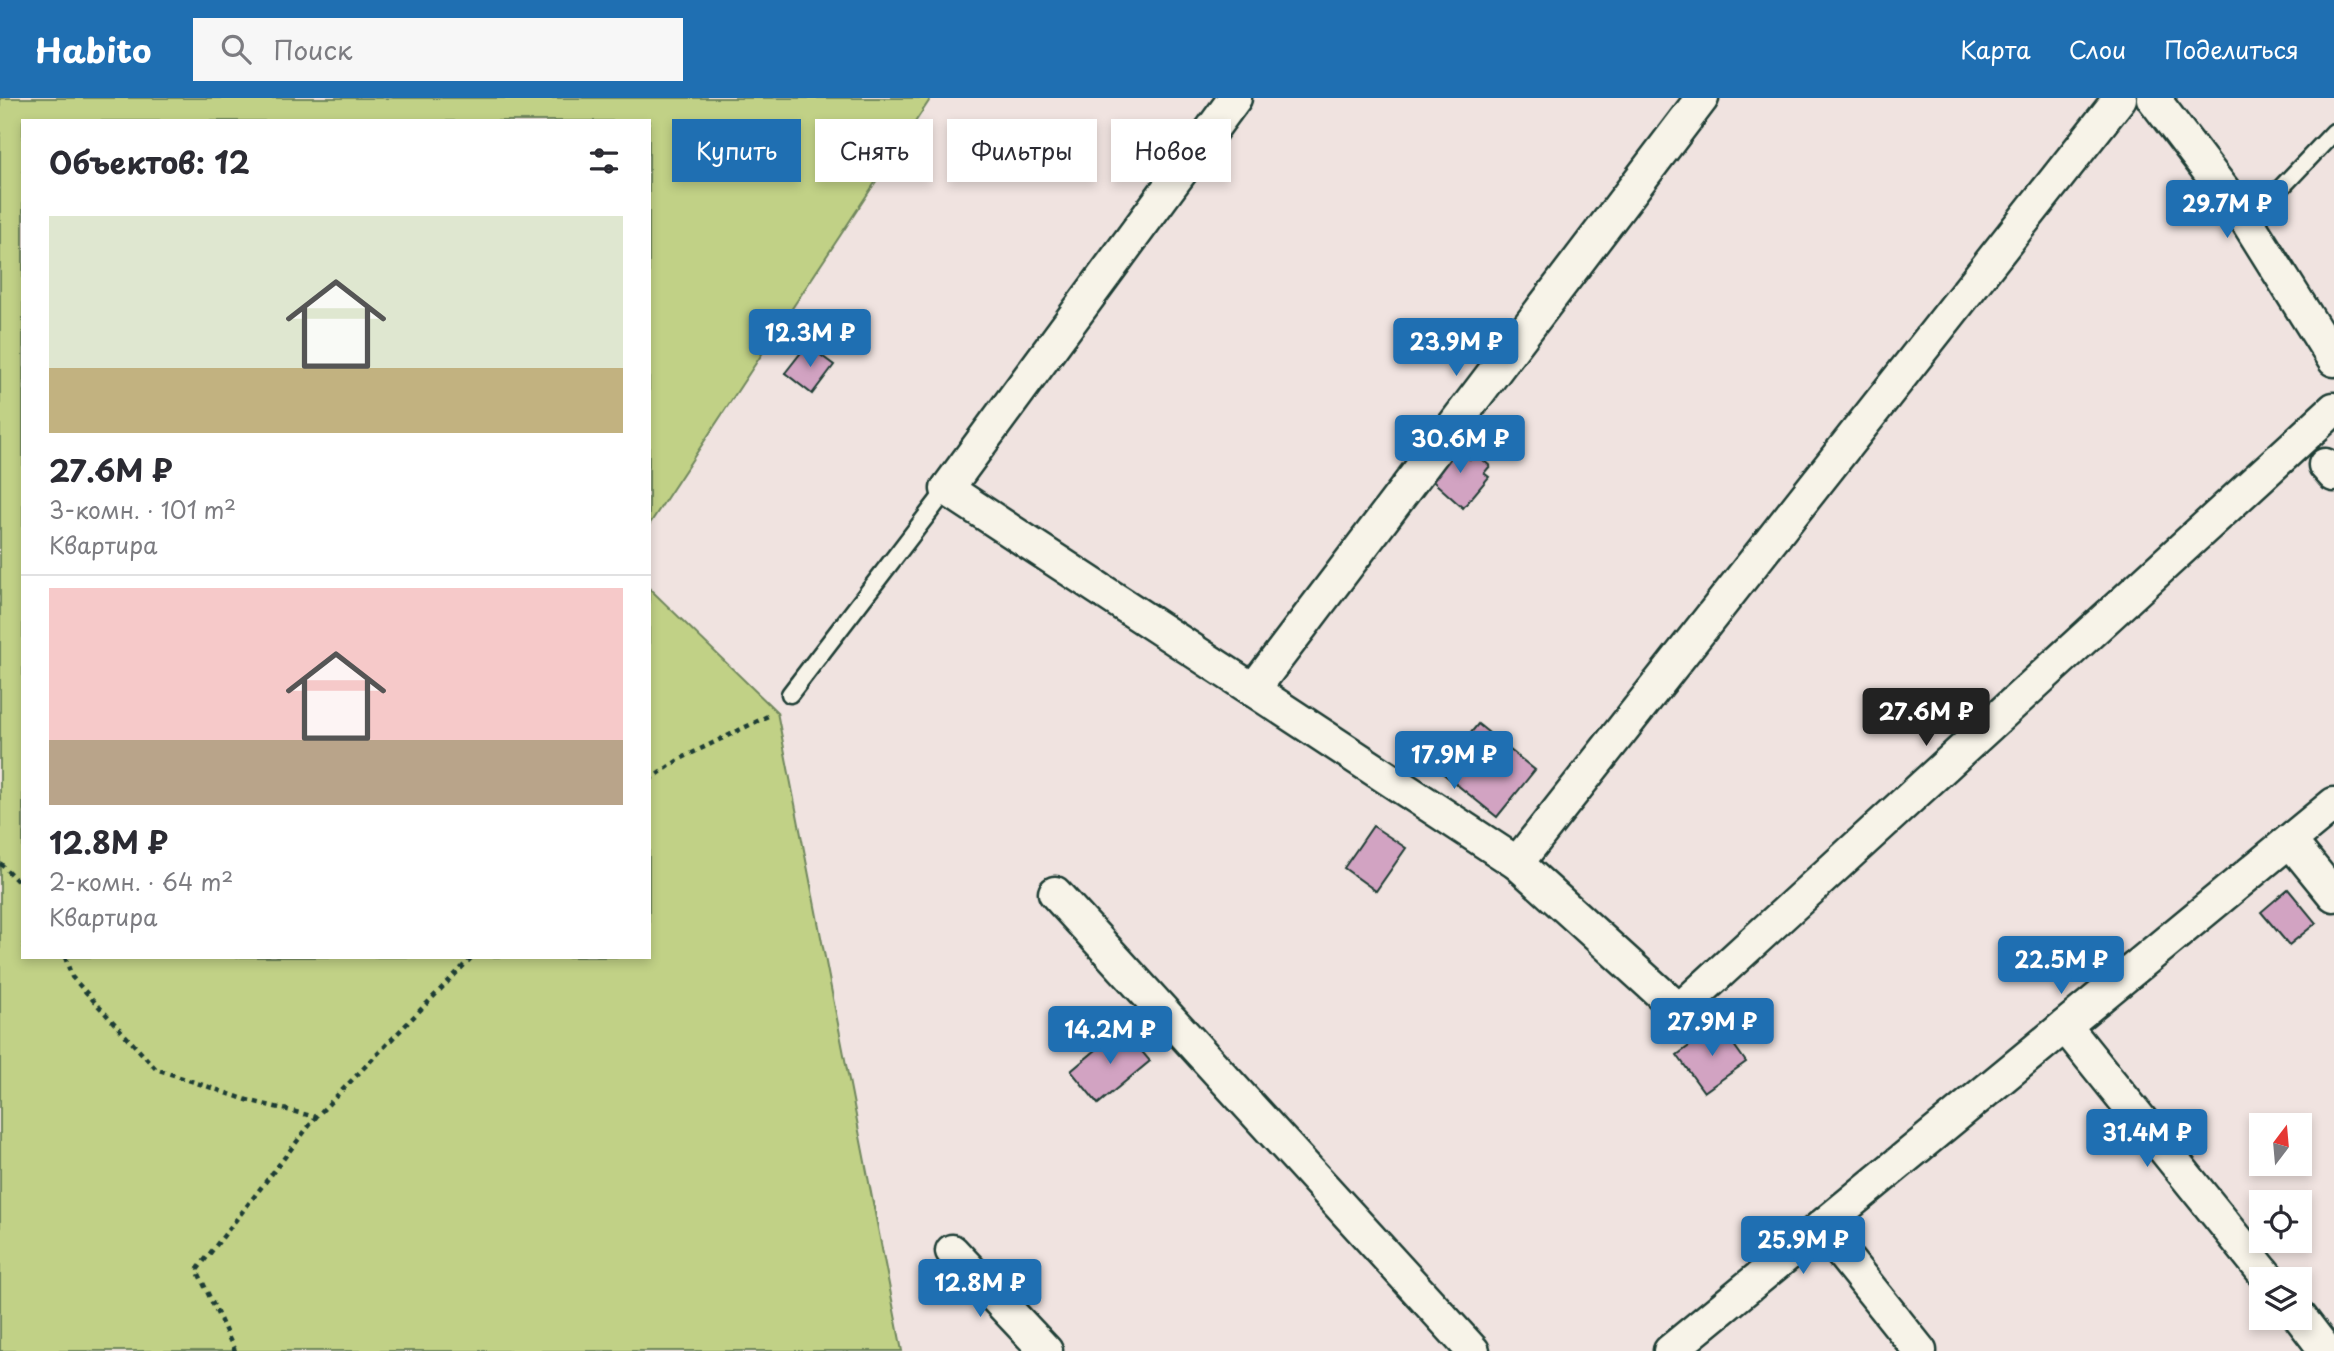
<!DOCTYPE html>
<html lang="ru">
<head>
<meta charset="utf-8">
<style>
  body { margin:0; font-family:"Playpen Sans",sans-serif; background:#f7f7f7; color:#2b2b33; height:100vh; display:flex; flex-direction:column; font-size:26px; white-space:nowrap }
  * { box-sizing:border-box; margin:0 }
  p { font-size:23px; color:#7c7c81 }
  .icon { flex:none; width:38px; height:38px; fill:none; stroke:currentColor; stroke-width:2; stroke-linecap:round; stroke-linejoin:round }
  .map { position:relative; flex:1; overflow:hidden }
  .drawer { position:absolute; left:21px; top:21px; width:630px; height:840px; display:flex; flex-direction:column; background:#fff; border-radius:0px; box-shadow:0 4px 10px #0003 }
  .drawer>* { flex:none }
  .top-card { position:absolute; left:672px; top:21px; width:665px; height:63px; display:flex; gap:14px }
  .needle { width:46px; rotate:16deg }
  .fabs { position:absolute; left:2249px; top:1015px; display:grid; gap:14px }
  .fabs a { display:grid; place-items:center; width:63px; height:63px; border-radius:0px; background:#fff; box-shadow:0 4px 10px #0003; font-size:35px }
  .price { position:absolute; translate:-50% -60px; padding:0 16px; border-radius:7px; background:#1f6fb2; color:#fff; font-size:23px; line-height:46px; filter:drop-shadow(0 2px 4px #0008) }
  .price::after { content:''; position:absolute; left:50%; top:42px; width:21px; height:16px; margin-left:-10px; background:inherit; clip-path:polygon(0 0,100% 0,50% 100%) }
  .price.active { background:#222; color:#fff }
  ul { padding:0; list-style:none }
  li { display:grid; align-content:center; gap:14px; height:371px; padding:0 28px }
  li+li { border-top:2px solid #e1e1e2 }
  li span { display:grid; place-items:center; height:217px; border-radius:0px; color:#555 }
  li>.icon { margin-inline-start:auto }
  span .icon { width:126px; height:126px; fill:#fffc; stroke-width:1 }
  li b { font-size:30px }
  h2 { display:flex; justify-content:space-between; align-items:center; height:84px; padding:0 28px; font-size:30px }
  .tag { padding:0 24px; border-radius:0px; background:#fff; box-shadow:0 4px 10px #0003; font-size:24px; line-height:63px }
  .tag.active { background:#1f6fb2; color:#fff }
  header { display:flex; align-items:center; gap:42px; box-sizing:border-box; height:98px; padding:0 35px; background:#1f6fb2; color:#fff }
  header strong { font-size:33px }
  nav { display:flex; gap:38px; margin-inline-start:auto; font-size:24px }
  .search { width:490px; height:63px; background:#f7f7f7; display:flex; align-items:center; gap:18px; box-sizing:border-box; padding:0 24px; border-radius:0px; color:#7c7c81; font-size:26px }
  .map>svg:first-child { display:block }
</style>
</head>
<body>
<header>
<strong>Habito</strong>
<div class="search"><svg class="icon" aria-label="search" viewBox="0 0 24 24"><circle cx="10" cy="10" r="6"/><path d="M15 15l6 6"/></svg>Поиск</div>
<nav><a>Карта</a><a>Слои</a><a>Поделиться</a></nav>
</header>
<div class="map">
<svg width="2334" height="1253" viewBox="0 0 2334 1253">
  <rect width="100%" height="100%" fill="#f0e3e0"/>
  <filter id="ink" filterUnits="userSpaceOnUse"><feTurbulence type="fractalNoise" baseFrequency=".0143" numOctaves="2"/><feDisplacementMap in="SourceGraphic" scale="14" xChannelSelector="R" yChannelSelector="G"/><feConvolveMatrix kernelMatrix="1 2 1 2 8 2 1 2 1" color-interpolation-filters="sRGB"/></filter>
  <g filter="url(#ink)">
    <polygon fill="#c1d186" stroke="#70875d" stroke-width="2" points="0,0 931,0 649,427 649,23 23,23 23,859 649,859 649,490 777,614 902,1253 0,1253"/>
    <g fill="#d2a3c2" stroke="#1f3d34" stroke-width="2">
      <polygon points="807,247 834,267 812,296 785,275"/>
      <polygon points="1453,347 1470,361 1475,355 1490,368 1484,375 1489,379 1463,410 1427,378"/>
      <polygon points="1478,626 1535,672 1497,719 1440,673"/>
      <polygon points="1373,728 1406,750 1376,793 1344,770"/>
      <polygon points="2288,791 2316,825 2289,847 2261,814"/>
      <polygon points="1719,926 1746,964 1704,994 1677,957"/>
      <polygon points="1122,930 1150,963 1098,1006 1071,973"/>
    </g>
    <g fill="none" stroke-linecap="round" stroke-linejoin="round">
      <defs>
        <g id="lane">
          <polyline points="2278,93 2334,34"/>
          <polyline points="790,596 947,391"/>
        </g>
        <g id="street">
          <polyline points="1235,0 947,391 1517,765 2120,0"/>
          <polyline points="2153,0 2247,123 2334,262"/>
          <polyline points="2325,367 2334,377"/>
          <polyline points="1253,592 1702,0"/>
          <polyline points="2290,743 2334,797"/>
          <polyline points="1517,765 1679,912 2334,311"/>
          <polyline points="1055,795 1473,1253"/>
          <polyline points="2065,928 2269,1181"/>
          <polyline points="1821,1129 2334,706"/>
          <polyline points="952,1153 1046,1253"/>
          <polyline points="2300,1219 2326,1253"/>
          <polyline points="1670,1253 1821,1129 1920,1253"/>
        </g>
      </defs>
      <use href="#lane" stroke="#1f3d34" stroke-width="21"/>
      <use href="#street" stroke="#1f3d34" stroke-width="37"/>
      <g stroke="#1f3d34" stroke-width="4.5" stroke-dasharray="5 5" stroke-linecap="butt">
        <polyline points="649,682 680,661 772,616"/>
        <polyline points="0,765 23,789"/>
        <polyline points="65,859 72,879 156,971 247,1002 316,1019 472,859"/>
        <polyline points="235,1253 197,1172 316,1019"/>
      </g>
      <use href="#lane" stroke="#f7f3e8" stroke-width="16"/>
      <use href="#street" stroke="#f7f3e8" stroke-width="32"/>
    </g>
  </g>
</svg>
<div class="fabs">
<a><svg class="needle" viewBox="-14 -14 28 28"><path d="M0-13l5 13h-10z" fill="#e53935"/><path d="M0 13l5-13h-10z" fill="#7c7c81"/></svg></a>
<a><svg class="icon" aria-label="locate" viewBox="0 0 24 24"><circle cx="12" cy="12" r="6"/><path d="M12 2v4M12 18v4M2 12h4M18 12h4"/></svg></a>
<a><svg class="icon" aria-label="layers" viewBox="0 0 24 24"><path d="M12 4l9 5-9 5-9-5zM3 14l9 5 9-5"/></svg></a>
</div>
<b class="price" style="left:2227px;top:142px">29.7M ₽</b>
<b class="price" style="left:810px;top:271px">12.3M ₽</b>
<b class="price" style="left:1456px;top:280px">23.9M ₽</b>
<b class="price" style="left:1460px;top:377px">30.6M ₽</b>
<b class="price active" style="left:1926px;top:650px">27.6M ₽</b>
<b class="price" style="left:1454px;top:693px">17.9M ₽</b>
<b class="price" style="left:2061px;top:898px">22.5M ₽</b>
<b class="price" style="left:1712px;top:960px">27.9M ₽</b>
<b class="price" style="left:1110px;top:968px">14.2M ₽</b>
<b class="price" style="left:2147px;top:1071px">31.4M ₽</b>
<b class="price" style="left:1803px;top:1178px">25.9M ₽</b>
<b class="price" style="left:980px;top:1221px">12.8M ₽</b>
<div class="top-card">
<a class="tag active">Купить</a>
<a class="tag">Снять</a>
<a class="tag">Фильтры</a>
<a class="tag">Новое</a>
</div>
<section class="drawer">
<h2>Объектов: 12<svg class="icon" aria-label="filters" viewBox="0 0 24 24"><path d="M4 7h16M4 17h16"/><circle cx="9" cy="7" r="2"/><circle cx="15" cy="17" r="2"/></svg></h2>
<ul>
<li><span style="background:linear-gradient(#dfe7d0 70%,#c2b280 0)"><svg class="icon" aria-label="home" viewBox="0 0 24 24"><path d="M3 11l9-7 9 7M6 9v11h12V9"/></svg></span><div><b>27.6M ₽</b><p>3-комн. · 101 m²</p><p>Квартира</p></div></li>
<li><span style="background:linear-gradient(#f6c9c9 70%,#b9a48a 0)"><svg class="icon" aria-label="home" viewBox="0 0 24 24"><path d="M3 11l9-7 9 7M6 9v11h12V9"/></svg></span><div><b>12.8M ₽</b><p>2-комн. · 64 m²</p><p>Квартира</p></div></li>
</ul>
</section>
</div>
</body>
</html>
